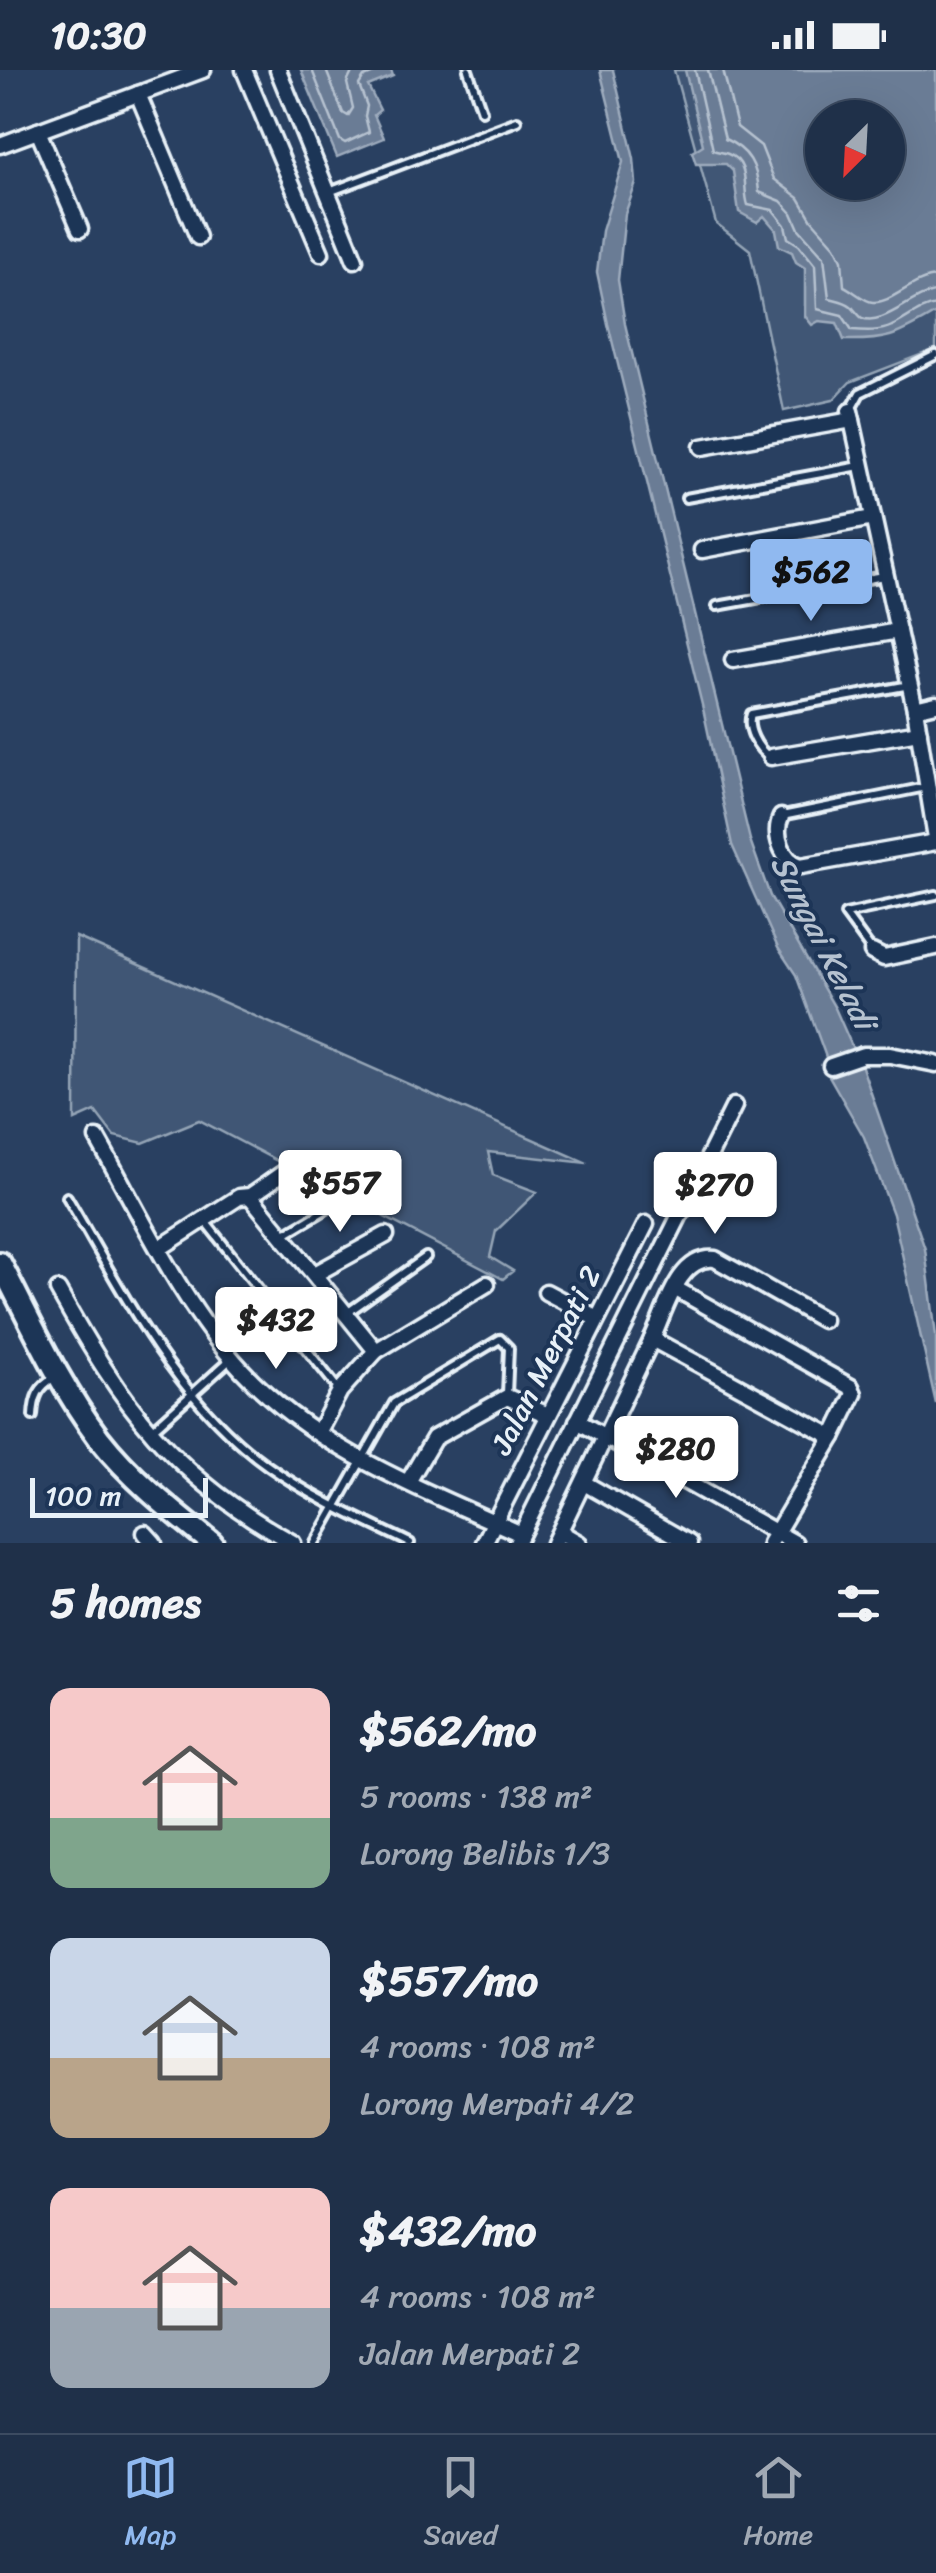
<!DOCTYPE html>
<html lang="en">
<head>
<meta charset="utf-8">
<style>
  body { margin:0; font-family:Sriracha,sans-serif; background:#2c3c53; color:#f1f3f6; height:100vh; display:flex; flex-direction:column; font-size:38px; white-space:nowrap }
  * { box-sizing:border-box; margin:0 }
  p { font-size:32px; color:#a1a9b4 }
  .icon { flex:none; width:55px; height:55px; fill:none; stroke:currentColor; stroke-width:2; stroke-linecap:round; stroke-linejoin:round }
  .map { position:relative; height:1473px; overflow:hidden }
  .panel { display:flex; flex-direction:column; background:#1f3049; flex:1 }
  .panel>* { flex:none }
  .needle { width:65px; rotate:204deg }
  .tools { position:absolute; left:805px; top:30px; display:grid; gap:20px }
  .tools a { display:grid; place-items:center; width:100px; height:100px; border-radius:50%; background:#1f3049; box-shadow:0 10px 40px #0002,0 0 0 2px #3c4b61; font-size:50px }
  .scale { position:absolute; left:30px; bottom:25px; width:178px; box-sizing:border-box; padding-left:10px; border:5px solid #e8f1f8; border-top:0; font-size:28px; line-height:35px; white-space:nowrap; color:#e8f1f8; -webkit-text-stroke:8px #1d3557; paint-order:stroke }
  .price { position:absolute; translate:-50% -85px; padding:0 22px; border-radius:10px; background:#fff; color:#222; font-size:32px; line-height:65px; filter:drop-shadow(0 2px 5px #0008) }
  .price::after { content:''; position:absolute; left:50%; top:60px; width:30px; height:22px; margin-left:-15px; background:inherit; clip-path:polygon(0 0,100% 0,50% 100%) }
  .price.active { background:#90b9f0; color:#111 }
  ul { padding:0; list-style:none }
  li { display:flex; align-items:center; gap:30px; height:250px; padding:0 50px }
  li span { display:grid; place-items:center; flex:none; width:280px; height:200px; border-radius:20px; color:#555 }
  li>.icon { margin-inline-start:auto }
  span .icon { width:120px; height:120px; fill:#fffc; stroke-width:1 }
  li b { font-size:42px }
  h2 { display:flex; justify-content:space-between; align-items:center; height:120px; padding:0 50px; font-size:42px }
  .status { display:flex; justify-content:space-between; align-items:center; height:70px; padding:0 50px; background:#1f3049; direction:ltr }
  .status svg { height:28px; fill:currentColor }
  .tab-bar { display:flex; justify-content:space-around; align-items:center; height:140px; border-top:2px solid #3c4b61; background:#1f3049; font-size:28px; color:#a1a9b4 }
  .tab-bar a { display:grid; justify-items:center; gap:5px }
  .tab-bar .active { color:#90b9f0 }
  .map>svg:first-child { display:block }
</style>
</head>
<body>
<div class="status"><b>10:30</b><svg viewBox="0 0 49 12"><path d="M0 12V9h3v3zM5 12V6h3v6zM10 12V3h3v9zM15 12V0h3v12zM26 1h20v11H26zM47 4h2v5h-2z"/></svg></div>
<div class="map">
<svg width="936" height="1473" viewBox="0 0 936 1473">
  <rect width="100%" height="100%" fill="#294061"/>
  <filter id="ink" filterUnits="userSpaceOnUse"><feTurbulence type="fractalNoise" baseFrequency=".01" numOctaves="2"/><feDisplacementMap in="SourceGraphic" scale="20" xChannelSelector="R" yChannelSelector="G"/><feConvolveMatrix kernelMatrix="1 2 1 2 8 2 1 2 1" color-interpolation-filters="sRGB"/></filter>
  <g filter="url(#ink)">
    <g fill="#415774" stroke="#94a4b6" stroke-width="2.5" fill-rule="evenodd">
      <path d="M674,0H936V279L850,312L833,330L784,341L750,180L716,153ZM822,48H888V112H822Z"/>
      <polygon points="76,867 587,1093 488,1082 493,1105 537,1122 496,1161 490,1187 513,1201 503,1209 199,1050 143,1073 114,1066 95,1041 75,1050"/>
    </g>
    <g fill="#6b7c95" stroke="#9dabbd" stroke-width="2.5" fill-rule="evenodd">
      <polygon points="301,0 391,0 393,6 368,16 380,40 374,45 384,68 337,87"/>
      <polygon points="600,0 613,0 634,89 636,113 625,144 618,210 625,254 750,770 770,826 835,938 854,981 827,990 796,905 778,878 732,775 704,643 608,254 597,202 602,161 623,92"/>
      <path d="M685,0H936V243C897,265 890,271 844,270L837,253L819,251L812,255L805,246V198L796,192L792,182L779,176L776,160L764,146L757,152L739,142L733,101L726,94H696L692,82L703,75ZM822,48H888V112H822Z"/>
      <polygon points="861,994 925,1179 936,1266 936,1334 893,1144 864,1067 828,1004"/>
    </g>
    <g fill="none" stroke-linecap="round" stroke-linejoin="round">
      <g stroke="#b6c2d0" stroke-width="2.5">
        <polyline points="312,0 340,70 345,73 369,62 365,46 367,36 359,15 364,7 381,0"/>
        <polyline points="326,0 343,43 348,46 353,38 347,13 353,0"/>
        <path d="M695,0L713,80C718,82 723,82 728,84C751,93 742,118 748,135L773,140L785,155L788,168L799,175L815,195L817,239L842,245L852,260C865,261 880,262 892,256C907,249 920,237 936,235"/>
        <path d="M708,0L725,69C749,80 757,95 759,122L781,131L792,143L799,159L824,187L829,228C836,230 845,231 851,236C853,238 860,247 862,248C883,257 914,223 936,222"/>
        <path d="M723,0L737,57L761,76L774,109L799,128L812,150L835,176L842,190L844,216C853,220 865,232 873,232C891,234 913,208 936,207"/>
      </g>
      <defs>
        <g id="service">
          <polyline points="468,0 482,41"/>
          <polyline points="329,122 517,51"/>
          <polyline points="851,339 860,323 936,285"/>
          <polyline points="686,428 860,396"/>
          <polyline points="717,536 884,506"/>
          <path d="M770,687C757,679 746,658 751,644L910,615"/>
          <polyline points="782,746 926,717"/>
          <polyline points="872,881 845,844 936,825"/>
          <path d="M67,1127C123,1222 176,1331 268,1396C313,1428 362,1450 410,1473"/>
          <polyline points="204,1150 339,1320"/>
          <polyline points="285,1164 337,1133"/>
          <polyline points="347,1243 426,1187"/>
          <path d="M33,1346C34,1327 38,1317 55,1307"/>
          <polyline points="151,1361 231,1289"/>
          <polyline points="315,1473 394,1333 500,1269 509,1278 507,1324"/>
        </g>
        <g id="minor">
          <polyline points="244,0 321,183"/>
          <polyline points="278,0 355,190"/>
          <polyline points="138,24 198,167"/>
          <polyline points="38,61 80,159"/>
          <polyline points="0,75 203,0"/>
          <polyline points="850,341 915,639 936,768"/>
          <polyline points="702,377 852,350"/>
          <polyline points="702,480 873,448"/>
          <polyline points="733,590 898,561"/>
          <polyline points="915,639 936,634"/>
          <polyline points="771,687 919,662"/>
          <path d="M781,747C773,764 782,791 801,796L936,772"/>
          <polyline points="872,882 884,888 936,877"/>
          <polyline points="831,996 863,985 890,985 936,994"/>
          <path d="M97,1068C141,1145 181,1234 242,1300C316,1380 424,1420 521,1464"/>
          <polyline points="250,1126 376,1281"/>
          <polyline points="160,1178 239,1127 250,1126 286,1101"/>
          <polyline points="315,1204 386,1165"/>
          <polyline points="676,1219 851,1317 854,1324 833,1367 770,1473"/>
          <path d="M58,1220C123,1337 173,1407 293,1473"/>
          <polyline points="546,1222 597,1249"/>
          <path d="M652,1269C666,1240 678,1185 715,1189L823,1250"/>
          <polyline points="577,1351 795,1473"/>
          <polyline points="318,1363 340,1321 376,1281 487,1214"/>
          <polyline points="408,1412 434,1368 507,1327 548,1345"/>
          <polyline points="584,1413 689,1473"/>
          <polyline points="560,1462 579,1473"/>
          <polyline points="145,1463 154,1473"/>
          <polyline points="484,1473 646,1154"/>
          <polyline points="517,1473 734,1036"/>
          <polyline points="554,1473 652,1269 833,1367"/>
        </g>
        <path id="secondary" d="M0,1193C31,1252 59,1315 99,1368C131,1409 172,1441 212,1473"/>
      </defs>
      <use href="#service" stroke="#e8f1f8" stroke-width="14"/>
      <use href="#minor" stroke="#e8f1f8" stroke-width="21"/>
      <use href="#secondary" stroke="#e8f1f8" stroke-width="28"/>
      <use href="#service" stroke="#1d3557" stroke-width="6"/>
      <use href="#minor" stroke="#1d3557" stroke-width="14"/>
      <use href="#secondary" stroke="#1d3557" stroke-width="20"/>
    </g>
  </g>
  <g text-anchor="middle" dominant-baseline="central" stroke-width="8" stroke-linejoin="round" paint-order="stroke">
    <g font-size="30" fill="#e8f1f8" stroke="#1d3557">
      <text transform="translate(546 1290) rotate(-63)">Jalan Merpati 2</text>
    </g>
    <g font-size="32" font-style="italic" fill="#b6c2d0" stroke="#1d3557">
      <text transform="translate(823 872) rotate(63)">Sungai Keladi</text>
    </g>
  </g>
</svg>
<div class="tools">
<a><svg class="needle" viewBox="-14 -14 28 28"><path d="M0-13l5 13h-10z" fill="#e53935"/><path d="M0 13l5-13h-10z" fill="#a1a9b4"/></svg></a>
</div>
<div class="scale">100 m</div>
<b class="price active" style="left:811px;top:554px">$562</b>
<b class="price" style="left:340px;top:1165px">$557</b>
<b class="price" style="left:715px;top:1167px">$270</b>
<b class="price" style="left:276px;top:1302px">$432</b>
<b class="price" style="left:676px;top:1431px">$280</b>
</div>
<section class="panel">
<h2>5 homes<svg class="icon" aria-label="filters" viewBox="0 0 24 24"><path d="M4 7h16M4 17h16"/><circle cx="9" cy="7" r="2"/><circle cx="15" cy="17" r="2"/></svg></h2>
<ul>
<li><span style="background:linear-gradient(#f6c9c9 65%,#7fa58c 0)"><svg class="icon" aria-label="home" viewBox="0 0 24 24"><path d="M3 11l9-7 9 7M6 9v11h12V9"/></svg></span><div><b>$562/mo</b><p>5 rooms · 138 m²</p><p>Lorong Belibis 1/3</p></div></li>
<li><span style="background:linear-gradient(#c9d6e8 60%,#b9a48a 0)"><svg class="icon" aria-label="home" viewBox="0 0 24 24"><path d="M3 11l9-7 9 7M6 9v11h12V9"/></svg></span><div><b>$557/mo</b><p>4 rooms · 108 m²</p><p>Lorong Merpati 4/2</p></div></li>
<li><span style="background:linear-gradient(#f6c9c9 60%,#9aa5b1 0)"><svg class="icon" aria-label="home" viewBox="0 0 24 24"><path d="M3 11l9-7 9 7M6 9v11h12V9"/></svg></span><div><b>$432/mo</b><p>4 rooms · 108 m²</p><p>Jalan Merpati 2</p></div></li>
</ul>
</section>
<nav class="tab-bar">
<a class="active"><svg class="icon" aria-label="map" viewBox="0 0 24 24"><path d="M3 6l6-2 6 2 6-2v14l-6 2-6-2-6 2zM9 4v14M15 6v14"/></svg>Map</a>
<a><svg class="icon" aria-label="saved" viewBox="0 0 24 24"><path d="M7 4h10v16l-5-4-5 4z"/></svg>Saved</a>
<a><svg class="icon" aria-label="home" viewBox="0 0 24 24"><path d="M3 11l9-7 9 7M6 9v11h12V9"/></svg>Home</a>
</nav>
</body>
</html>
